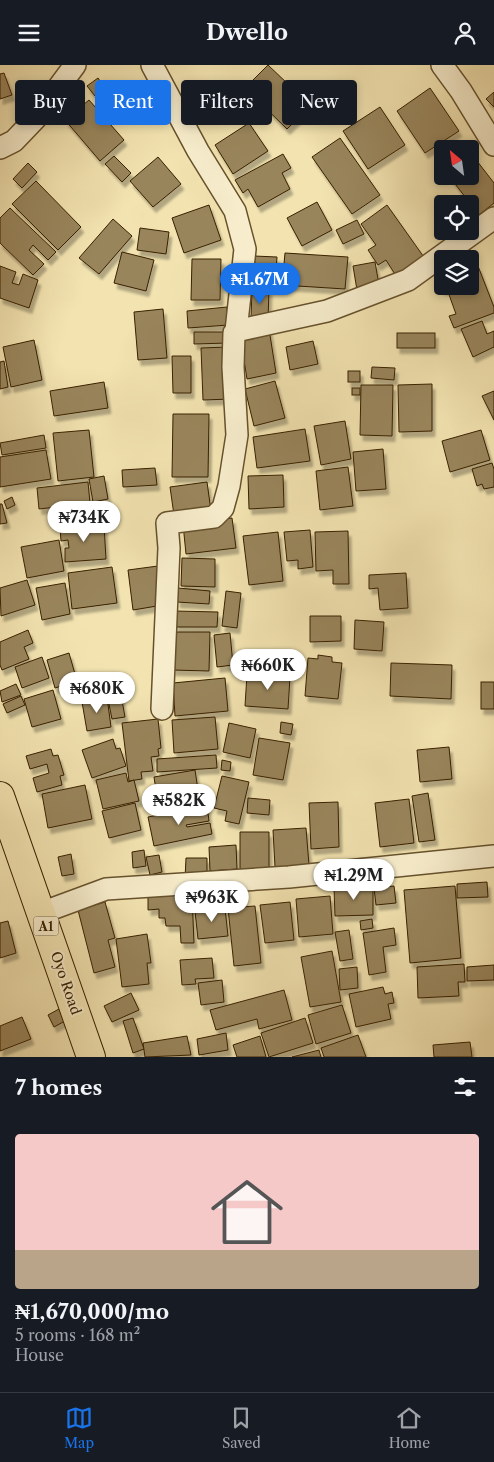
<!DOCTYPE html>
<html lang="en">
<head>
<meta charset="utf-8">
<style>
  body { margin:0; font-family:"Libre Caslon Text",serif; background:#20242c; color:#f1f3f6; height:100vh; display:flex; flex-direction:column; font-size:19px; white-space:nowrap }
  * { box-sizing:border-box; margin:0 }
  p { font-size:16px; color:#9ea1a6 }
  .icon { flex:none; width:28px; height:28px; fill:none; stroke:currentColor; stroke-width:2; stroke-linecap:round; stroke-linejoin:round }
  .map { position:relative; height:992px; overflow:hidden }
  .details { display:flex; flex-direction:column; background:#171b24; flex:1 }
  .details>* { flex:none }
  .guide { position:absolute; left:15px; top:15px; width:465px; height:45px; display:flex; gap:10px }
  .needle { width:32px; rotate:331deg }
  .fabs { position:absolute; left:434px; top:75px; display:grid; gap:10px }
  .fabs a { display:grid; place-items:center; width:45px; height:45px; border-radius:5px; background:#171b24; box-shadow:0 2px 8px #0003; font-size:25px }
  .price { position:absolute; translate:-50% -42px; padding:0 11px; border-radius:18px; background:#fff; color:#222; font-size:16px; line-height:32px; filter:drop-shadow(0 1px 2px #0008) }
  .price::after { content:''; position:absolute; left:50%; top:30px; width:15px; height:11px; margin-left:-8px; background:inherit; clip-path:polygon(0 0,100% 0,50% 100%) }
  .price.selected { background:#1a73e8; color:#fff }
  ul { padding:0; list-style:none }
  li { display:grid; align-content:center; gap:10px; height:265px; padding:0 15px }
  li span { display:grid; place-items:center; height:155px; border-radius:5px; color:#555 }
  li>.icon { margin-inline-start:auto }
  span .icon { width:90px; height:90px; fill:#fffc; stroke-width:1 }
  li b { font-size:21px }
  h2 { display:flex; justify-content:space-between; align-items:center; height:60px; padding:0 15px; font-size:21px }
  .tag { padding:0 18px; border-radius:5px; background:#171b24; box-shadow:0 2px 8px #0003; font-size:18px; line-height:45px }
  .tag.selected { background:#1a73e8; color:#fff }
  header { display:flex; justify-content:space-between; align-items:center; height:65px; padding:0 15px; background:#171b24; font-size:22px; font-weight:700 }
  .dock { display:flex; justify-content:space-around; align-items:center; height:70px; border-top:1px solid #363941; background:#171b24; font-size:14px; color:#9ea1a6 }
  .dock a { display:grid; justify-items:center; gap:2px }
  .dock .selected { color:#1a73e8 }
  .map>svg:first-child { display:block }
</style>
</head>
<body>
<header><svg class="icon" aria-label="menu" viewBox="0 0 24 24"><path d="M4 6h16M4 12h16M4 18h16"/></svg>Dwello<svg class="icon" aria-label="person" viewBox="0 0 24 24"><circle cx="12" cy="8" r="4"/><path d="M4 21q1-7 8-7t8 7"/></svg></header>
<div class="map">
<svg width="494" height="992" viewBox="0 0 494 992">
  <defs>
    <filter id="shadow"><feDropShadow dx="3" dy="5.5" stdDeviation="1" flood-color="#0004"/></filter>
  </defs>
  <rect width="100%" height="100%" fill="#f2e3b0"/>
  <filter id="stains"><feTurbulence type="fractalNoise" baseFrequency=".004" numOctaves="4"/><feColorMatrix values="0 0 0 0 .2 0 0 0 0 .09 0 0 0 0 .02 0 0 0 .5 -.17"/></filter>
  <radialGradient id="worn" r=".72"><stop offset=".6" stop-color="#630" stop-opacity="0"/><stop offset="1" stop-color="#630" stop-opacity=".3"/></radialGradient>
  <g fill="#99855c" stroke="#382000" filter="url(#shadow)">
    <polygon points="268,0 311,41 287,64 245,23"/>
    <polygon points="4,8 12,30 0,34 0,9"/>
    <polygon points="98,13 105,23 95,31 87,21"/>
    <polygon points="430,23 459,66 425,88 397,46"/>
    <polygon points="494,27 494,42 486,34"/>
    <polygon points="89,35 124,75 100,96 65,55"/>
    <polygon points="380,42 405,80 368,104 343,66"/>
    <polygon points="249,58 268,86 233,109 215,80"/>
    <polygon points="340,73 380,130 352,149 312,92"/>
    <polygon points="470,87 494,118 494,138 479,150 449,111 470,111"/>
    <polygon points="283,89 291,103 282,108 290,124 258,142 248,124 243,128 235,115"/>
    <polygon points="114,91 131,108 122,117 105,99"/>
    <polygon points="158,92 181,119 153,142 130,116"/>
    <polygon points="28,98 37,107 22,123 13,114"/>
    <polygon points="36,116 81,162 58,185 12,139"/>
    <polygon points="317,137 332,165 302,181 287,153"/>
    <polygon points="209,140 221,175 184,188 172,153"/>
    <polygon points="387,140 426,195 398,214 386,195 378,200 368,185 376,180 361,159"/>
    <polygon points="10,143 56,187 48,195 33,180 29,185 44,199 33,210 0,178 0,153"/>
    <polygon points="113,154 132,171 99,209 79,193"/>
    <polygon points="357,155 364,169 343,179 336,165"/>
    <polygon points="140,163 169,167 166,189 137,185"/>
    <polygon points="122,187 154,195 146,226 114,218"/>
    <polygon points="285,188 348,192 345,224 282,220"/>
    <polygon points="254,191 277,192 275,221 253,219"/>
    <polygon points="192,194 221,194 220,235 191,235"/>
    <polygon points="375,197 379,220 357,225 353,201"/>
    <polygon points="0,201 16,207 12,218 19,220 23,209 38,215 29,243 0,233"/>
    <polygon points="478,201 494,242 494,248 454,263 449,251 456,249 447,224 442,225 439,216 442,214 442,221 470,221 470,204"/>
    <polygon points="252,224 269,225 268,255 251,254"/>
    <polygon points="227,242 228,260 188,263 187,246"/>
    <polygon points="163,244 167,293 138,295 134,247"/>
    <polygon points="482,256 487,269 494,266 494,282 473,292 461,264"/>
    <polygon points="269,264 276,308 247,314 240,270"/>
    <polygon points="194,267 228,267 228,278 194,279"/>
    <rect x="397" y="268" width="38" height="15"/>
    <polygon points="34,275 42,315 11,322 3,282"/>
    <polygon points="313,276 318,299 290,305 286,282"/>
    <polygon points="228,282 231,334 203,335 201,283"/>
    <polygon points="172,291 191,291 191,328 173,328"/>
    <polygon points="4,296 8,322 0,324 0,297"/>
    <polygon points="372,302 395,303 394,315 371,313"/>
    <rect x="348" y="306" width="12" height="11"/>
    <polygon points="275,316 285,353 254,361 245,324"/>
    <polygon points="104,317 108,343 54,351 50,326"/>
    <polygon points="432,319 432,366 399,367 398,320"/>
    <polygon points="361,320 393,320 392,371 360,370"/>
    <rect x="352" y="323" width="8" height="7"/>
    <polygon points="494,326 494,355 482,331"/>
    <polygon points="173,349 209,349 208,412 172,412"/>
    <polygon points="345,356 351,394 321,400 314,361"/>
    <polygon points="305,364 310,396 257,403 253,372"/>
    <polygon points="89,365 94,412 58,416 53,368"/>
    <polygon points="481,365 490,395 450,407 442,376"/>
    <polygon points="44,370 46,383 2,390 0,378"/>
    <polygon points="383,384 386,424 356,426 353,387"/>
    <polygon points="46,385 51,414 0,422 0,392"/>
    <polygon points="492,398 494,404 494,422 484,424 482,419 477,421 472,404"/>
    <polygon points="348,402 353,441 320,445 316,406"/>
    <polygon points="155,403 157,420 123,422 122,405"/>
    <polygon points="283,410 284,442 249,444 248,411"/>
    <polygon points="104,411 108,434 93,437 89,414"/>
    <polygon points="88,417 90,438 39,444 37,423"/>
    <polygon points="207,417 211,446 174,450 170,422"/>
    <polygon points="12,432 15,440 7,444 4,436"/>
    <polygon points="0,439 2,439 7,458 0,459"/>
    <polygon points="232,453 236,483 186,489 183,459"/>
    <polygon points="104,460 106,494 65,497 65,483 69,483 68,475 61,476 60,463"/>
    <polygon points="310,465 313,502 298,504 298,495 287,496 284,467"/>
    <polygon points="348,466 349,519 333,519 333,505 316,506 315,467"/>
    <polygon points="278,467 283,516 249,520 243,471"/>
    <polygon points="59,475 64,506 27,513 21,482"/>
    <polygon points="182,493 215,494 215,522 181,521"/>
    <polygon points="158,501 163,540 133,545 128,505"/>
    <polygon points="112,502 117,538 72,544 68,508"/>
    <polygon points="406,508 408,543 380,545 378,523 369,524 369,510"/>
    <polygon points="27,515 35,540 1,551 0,523"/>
    <polygon points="65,518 70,549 42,555 36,523"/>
    <polygon points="178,523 210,526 209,539 177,537"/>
    <polygon points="226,526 241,528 237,563 222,561"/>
    <polygon points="175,546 218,547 217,562 175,562"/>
    <polygon points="310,551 341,551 341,576 310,577"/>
    <polygon points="355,555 384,557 382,586 354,584"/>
    <polygon points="28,565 33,578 24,582 29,594 2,605 0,600 0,577"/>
    <polygon points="173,567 210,567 209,606 172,605"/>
    <polygon points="230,568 233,600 217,602 214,570"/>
    <polygon points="69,588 77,616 55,623 47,595"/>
    <polygon points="318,590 332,592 332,597 342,598 338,634 305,631 308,593 318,594"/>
    <polygon points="42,592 49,613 22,623 15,602"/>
    <polygon points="391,598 452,600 451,634 390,631"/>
    <polygon points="117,608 125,652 112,654 103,610"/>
    <polygon points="89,609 94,633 81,636 76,612"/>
    <polygon points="247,609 290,612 288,644 245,641"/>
    <polygon points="225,613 228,646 175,651 173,618"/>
    <rect x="481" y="617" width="13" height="27"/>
    <polygon points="16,619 21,630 2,637 0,626"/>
    <polygon points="53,625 61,654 32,662 24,634"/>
    <polygon points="21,631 25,640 7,648 3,639"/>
    <polygon points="107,632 111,662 87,666 82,637"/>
    <polygon points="215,652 218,684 174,688 172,655"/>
    <polygon points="158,654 161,683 158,684 159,691 151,692 153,706 141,707 142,714 129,716 122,658"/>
    <polygon points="281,657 293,659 291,670 280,668"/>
    <polygon points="229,658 256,664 250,693 223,687"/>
    <polygon points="259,673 290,678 283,715 253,710"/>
    <polygon points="113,674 116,684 120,683 126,701 92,713 82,685"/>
    <polygon points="449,682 452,714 420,717 417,685"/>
    <polygon points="51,684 53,691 58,690 64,710 60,711 62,720 37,727 33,713 49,708 47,699 30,704 26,691"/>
    <polygon points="216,690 217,703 157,707 157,694"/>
    <polygon points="222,695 231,697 230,706 221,705"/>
    <polygon points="195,705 200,738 159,745 154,712"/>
    <polygon points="126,708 128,717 134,715 139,736 103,744 96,715"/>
    <polygon points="222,711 249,717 239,759 225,756 227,746 214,743"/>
    <polygon points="85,720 92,754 48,763 42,729"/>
    <polygon points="428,728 435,775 419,777 412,731"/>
    <polygon points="248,733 270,735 269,750 247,748"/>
    <polygon points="409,734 414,778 380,782 375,738"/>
    <polygon points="338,737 339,782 311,784 309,738"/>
    <polygon points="135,738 141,765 109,773 102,746"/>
    <polygon points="207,741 209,756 186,760 187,762 210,758 212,769 154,781 148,752"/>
    <polygon points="306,763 309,800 275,802 273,765"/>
    <polygon points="240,767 269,767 269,804 240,811"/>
    <polygon points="236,780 237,804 210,806 209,782"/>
    <polygon points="144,785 146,801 133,803 132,787"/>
    <polygon points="71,789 74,809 62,811 58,792"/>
    <polygon points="159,790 162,807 150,810 146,792"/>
    <polygon points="186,793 207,793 207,814 185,814"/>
    <polygon points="487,817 488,832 457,833 457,819"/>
    <polygon points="394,821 396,838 376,840 374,823"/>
    <polygon points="455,821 461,893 410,898 404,825"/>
    <polygon points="373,822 373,850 335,851 334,823"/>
    <polygon points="192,830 194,878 181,878 180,861 166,861 165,853 159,853 159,844 148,845 148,831"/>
    <polygon points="330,831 333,869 299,872 296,834"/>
    <polygon points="105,837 115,873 108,875 115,902 94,908 78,845"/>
    <polygon points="290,837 294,875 265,878 260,840"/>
    <polygon points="255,841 261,898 234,901 228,843"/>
    <polygon points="225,843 228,871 198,874 195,846"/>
    <polygon points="372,854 373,863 361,865 360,856"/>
    <polygon points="8,856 16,888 0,893 0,858"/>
    <polygon points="394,863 396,880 383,882 386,907 369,910 363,868"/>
    <polygon points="349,865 353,894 340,896 335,867"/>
    <polygon points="147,869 151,898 147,898 149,919 122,922 116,874"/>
    <polygon points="332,886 341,937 310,942 301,892"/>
    <polygon points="212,893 214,913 195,914 196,919 182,920 180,895"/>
    <polygon points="464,899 465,917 458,917 459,931 418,933 417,902"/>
    <polygon points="494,900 494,915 467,916 467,902"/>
    <polygon points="357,902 358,923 340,925 339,904"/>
    <polygon points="222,915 224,937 201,940 198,918"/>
    <polygon points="383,922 385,929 392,927 394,938 388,939 391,954 356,962 349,929"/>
    <polygon points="284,925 292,955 259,964 257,954 216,965 210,945"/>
    <polygon points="131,928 139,945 112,957 104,941"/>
    <polygon points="342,940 351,968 316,979 308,950"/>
    <polygon points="59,944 65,956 54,962 48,950"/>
    <polygon points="22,952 31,974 0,986 0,961"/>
    <polygon points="133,953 144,984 133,988 123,956"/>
    <polygon points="305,953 313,978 269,992 261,968"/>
    <polygon points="226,968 228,985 199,990 197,974"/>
    <polygon points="358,970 366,992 324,992 321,983"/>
    <polygon points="187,971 191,990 145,992 143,978"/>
    <polygon points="260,971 266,992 237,992 233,980"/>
    <polygon points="470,977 472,992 434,992 433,980"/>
    <polygon points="319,985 321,992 292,992"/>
  </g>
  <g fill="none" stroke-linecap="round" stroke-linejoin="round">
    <defs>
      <g id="minor">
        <polyline points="152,0 198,86 235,146 245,184 236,266 234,268 233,302 237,370 229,421 223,443 214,452 167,458 169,483 162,644"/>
        <polyline points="442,0 461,26 494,80"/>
        <polyline points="0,83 14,76 35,54 75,0"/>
        <polyline points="236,266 327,246 408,215 494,153"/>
        <polyline points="41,848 106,824 289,812 494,791"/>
      </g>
      <polyline id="highway" points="0,731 91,992"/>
    </defs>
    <use href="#minor" stroke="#66512c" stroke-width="24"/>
    <use href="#highway" stroke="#382000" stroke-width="30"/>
    <use href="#minor" stroke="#f7edcc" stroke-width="21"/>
    <use href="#highway" stroke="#f2e3b0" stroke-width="28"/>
  </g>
  <g text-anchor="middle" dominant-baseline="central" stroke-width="4" stroke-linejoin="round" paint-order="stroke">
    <rect fill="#f7edcc" stroke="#715e3d" stroke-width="1" x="33.5" y="851.5" width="25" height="19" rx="4"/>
    <g font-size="12" font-weight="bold" fill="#382000">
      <text x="46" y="861">A1</text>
    </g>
    <g font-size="14" fill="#382000" stroke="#f7edcc">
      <text transform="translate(66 918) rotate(71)">Oyo Road</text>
    </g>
  </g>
  <rect width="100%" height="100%" filter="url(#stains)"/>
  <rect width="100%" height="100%" fill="url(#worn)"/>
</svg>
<div class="fabs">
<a><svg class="needle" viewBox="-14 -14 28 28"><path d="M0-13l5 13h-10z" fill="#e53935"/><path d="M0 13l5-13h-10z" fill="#9ea1a6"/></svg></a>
<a><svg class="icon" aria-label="locate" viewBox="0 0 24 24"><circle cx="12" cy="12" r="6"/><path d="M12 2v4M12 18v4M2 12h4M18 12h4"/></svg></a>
<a><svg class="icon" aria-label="layers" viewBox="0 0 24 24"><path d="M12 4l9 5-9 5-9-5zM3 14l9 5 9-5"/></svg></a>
</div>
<b class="price selected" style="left:260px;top:240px">₦1.67M</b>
<b class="price" style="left:84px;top:478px">₦734K</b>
<b class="price" style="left:268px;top:626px">₦660K</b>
<b class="price" style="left:97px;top:649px">₦680K</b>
<b class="price" style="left:179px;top:761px">₦582K</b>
<b class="price" style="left:354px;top:836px">₦1.29M</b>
<b class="price" style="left:212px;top:858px">₦963K</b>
<div class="guide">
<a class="tag">Buy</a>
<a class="tag selected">Rent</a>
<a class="tag">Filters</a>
<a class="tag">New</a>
</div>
</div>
<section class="details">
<h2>7 homes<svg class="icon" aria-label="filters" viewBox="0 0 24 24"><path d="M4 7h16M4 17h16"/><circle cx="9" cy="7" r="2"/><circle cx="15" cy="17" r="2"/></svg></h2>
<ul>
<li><span style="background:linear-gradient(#f6c9c9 75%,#b9a48a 0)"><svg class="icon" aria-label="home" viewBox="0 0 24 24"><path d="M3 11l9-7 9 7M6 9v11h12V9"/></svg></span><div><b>₦1,670,000/mo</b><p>5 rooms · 168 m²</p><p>House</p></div></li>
</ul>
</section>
<nav class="dock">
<a class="selected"><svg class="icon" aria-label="map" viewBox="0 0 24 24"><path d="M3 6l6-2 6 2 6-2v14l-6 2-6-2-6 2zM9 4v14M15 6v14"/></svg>Map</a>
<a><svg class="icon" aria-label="saved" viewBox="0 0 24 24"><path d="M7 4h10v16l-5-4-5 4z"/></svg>Saved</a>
<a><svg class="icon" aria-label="home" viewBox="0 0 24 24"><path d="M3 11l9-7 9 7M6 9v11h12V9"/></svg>Home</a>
</nav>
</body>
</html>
